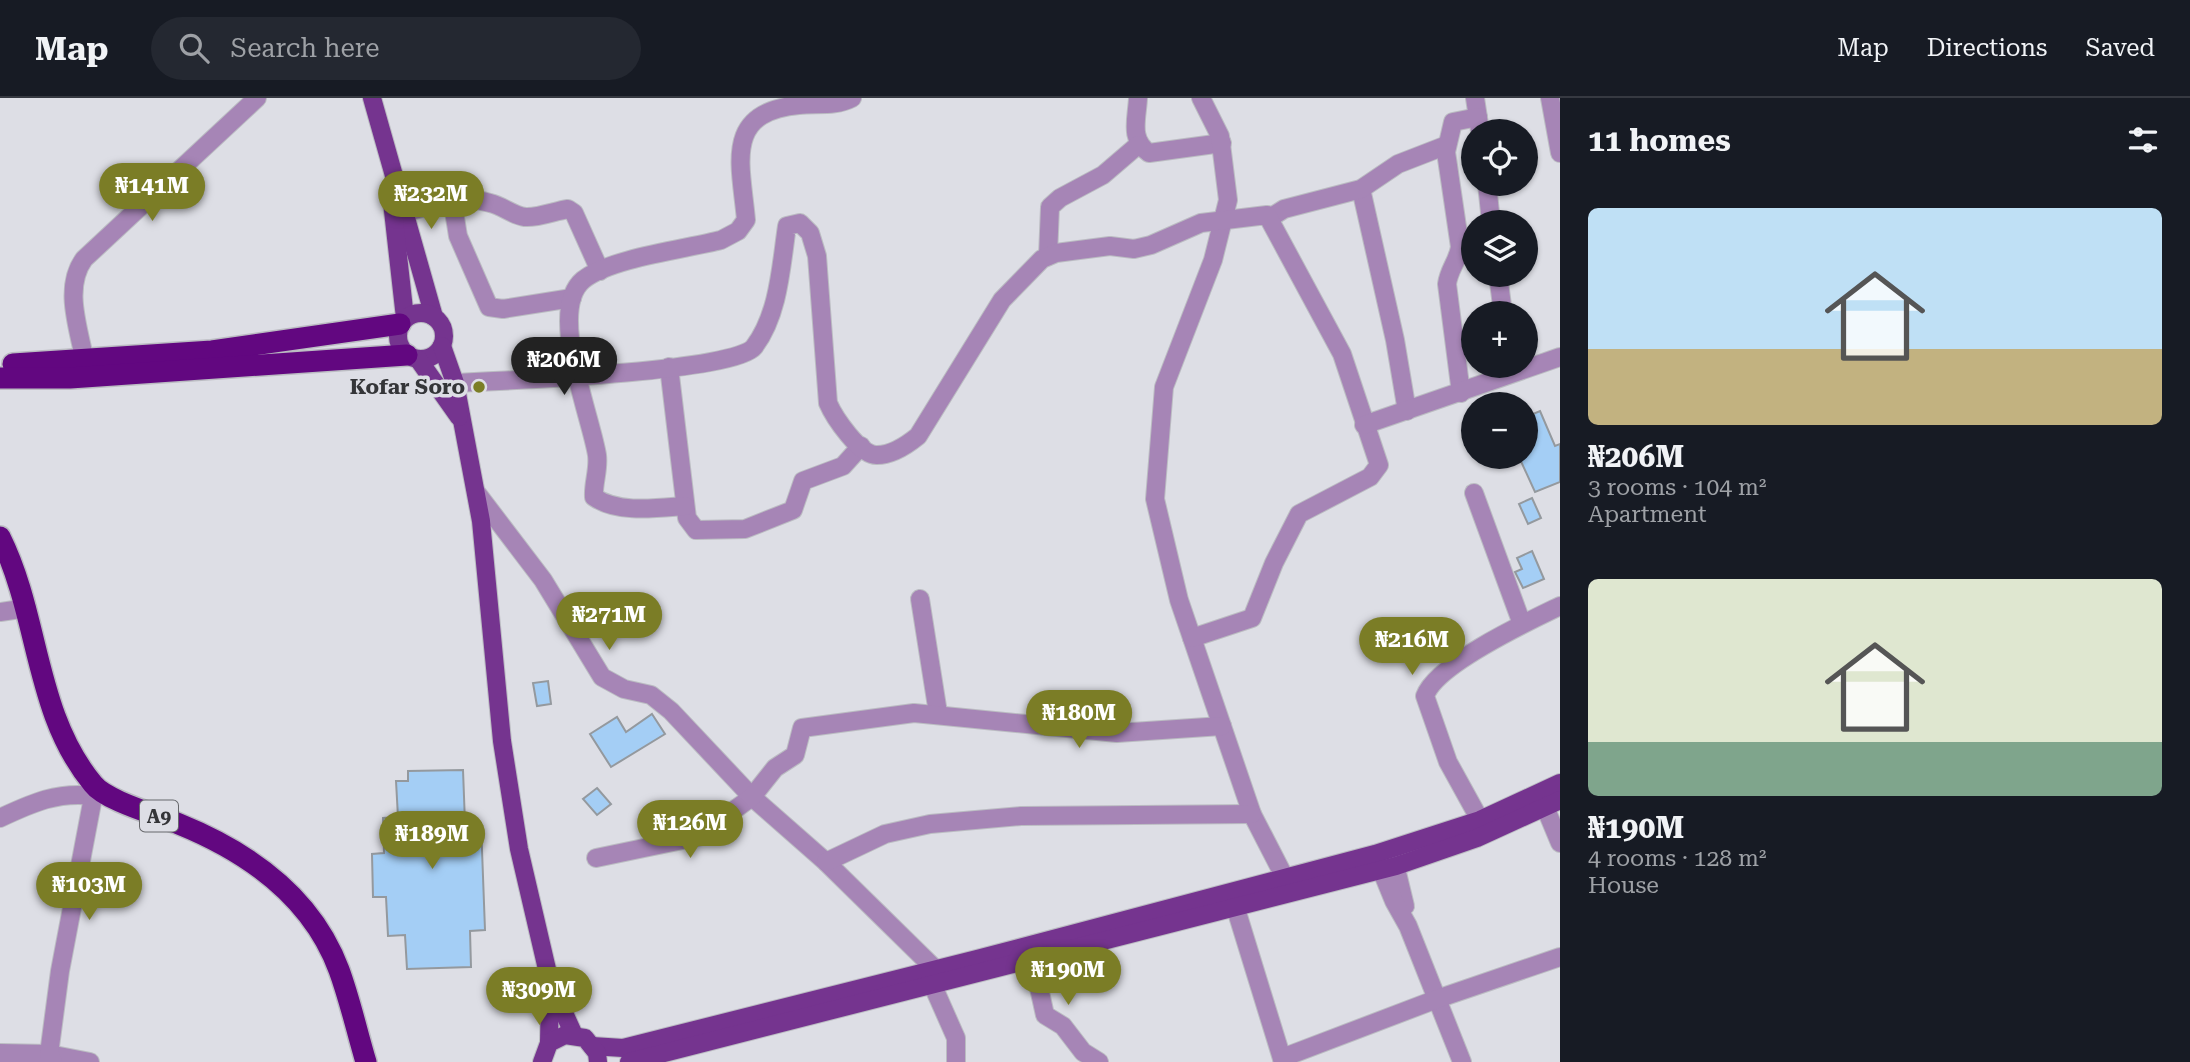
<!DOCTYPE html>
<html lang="en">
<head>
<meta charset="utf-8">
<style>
  body { margin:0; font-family:"Roboto Serif",serif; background:#242831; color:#f1f3f6; height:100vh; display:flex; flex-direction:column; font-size:26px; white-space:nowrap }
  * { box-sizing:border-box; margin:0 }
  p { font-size:23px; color:#9ea1a6 }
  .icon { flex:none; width:38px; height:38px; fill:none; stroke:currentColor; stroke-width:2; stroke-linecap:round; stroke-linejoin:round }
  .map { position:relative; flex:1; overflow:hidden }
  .panel { display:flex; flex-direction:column; background:#171b24; width:630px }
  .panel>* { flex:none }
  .controls { position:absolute; left:1461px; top:21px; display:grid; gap:14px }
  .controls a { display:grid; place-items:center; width:77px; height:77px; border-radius:50%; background:#171b24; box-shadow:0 2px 5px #0004; font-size:35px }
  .price { position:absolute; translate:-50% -60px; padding:0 16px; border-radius:24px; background:#7b7d26; color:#fff; font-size:23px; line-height:46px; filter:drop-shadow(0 2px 4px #0008) }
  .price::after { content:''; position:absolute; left:50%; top:42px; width:21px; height:16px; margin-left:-10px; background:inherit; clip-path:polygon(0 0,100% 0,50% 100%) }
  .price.active { background:#222; color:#fff }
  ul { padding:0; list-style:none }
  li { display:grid; align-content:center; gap:14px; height:371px; padding:0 28px }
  li span { display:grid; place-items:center; height:217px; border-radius:10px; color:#555 }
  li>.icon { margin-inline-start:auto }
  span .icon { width:126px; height:126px; fill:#fffc; stroke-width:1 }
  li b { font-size:30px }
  h2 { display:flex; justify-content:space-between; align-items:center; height:84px; padding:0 28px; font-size:30px }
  header { display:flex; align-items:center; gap:42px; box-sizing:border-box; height:98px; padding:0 35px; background:#171b24; border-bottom:2px solid #363941 }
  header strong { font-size:33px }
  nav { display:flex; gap:38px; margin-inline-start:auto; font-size:24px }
  .search { width:490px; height:63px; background:#242831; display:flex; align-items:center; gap:18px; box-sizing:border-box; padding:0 24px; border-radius:38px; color:#9ea1a6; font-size:26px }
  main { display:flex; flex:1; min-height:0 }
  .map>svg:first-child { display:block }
</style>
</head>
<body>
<header>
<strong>Map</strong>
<div class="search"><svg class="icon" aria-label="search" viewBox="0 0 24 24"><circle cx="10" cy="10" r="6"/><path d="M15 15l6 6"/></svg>Search here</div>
<nav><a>Map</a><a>Directions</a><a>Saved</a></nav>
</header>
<main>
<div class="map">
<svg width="1560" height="964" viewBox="0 0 1560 964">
  <rect width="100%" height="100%" fill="#dddee5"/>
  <g fill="#a4cef5" stroke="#94999e" stroke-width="2">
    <polygon points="1540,313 1555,348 1560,346 1560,384 1535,394 1519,359 1526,359 1526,319"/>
    <polygon points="1532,400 1541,420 1528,426 1519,406"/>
    <polygon points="1532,453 1544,481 1523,490 1515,474 1522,471 1517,460"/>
    <polygon points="548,583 551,606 537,608 533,585"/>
    <polygon points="652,616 665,636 611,669 590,636 617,619 626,634"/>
    <polygon points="463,672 465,725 481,725 485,832 470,833 471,869 407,871 405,837 388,838 386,799 373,799 372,756 384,755 383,720 398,719 396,683 408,683 408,673"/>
    <polygon points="597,690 611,706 597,717 583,701"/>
  </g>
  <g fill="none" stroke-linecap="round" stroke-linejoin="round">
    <defs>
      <g id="minor">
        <path d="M1138,0C1137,21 1129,41 1149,55L1222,45"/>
        <polyline points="1201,0 1220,38 1228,102 1213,162 1164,289 1155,401 1179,502 1252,716 1285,780"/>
        <polyline points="1475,0 1480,33"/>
        <polyline points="1550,0 1560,55"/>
        <polyline points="1487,86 1491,124"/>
        <polyline points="1361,91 1395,242 1407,313"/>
        <polyline points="452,101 458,138 489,209 503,211 572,200"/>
        <path d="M406,115C435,105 459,96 490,105C503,108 512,117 525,119C538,120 555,113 568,111L574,115L600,173"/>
        <polyline points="1270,120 1284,111 1361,91 1398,66 1447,47"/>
        <polyline points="1048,158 1050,109 1060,100 1103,77 1138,47"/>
        <polyline points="1498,177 1503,215"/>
        <path d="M85,264C79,231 63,190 84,161L257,0"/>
        <polyline points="669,269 687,420 696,432 745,431 793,412 803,383 843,368 861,348"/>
        <path d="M455,285C497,283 735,274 754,249C779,216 781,168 787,128L800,125L810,135L817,158L828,305C834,319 860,358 877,357C891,357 907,347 918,338L1002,202L1042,161L1056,155L1110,148L1134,151L1151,147L1201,125L1267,117L1342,256L1379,367L1370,379L1299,416L1274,465L1252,520L1192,540"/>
        <path d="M1461,295L1447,186C1449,171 1458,163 1460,149L1446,54L1453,24L1478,19"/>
        <polyline points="1364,327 1560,259"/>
        <polyline points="476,394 543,482 602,579 624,591 651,597 671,613 752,699 826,764 935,871"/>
        <polyline points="1474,395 1522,526"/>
        <path d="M685,408C658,410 618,416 594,399C593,385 599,372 597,357C591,318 547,212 583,182C610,160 686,151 721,142L738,133L746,122C741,66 723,14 799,7C817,5 835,9 852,0"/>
        <polyline points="920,501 938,615"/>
        <polyline points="0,514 27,510"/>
        <polyline points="1545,709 1560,745"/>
        <path d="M0,720C32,705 58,693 94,698"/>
        <path d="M1480,722L1448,664L1425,598C1436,566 1529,523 1560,508"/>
        <polyline points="1392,754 1405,808"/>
        <polyline points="1376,759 1394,803 1408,828 1462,964"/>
        <polyline points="596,760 716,735 723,720 752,699 775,670 795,657 802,630 914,615 1117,635 1222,628"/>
        <polyline points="826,764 885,736 930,726 1021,718 1252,716"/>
        <polyline points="1235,808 1283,964"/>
        <polyline points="1033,863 1045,917 1063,928 1083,954 1099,964"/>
        <polyline points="933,888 956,940 956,964"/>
        <polyline points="0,955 49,956 90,964"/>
        <polyline points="1282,960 1437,901 1560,859"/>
        <polyline points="53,964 49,956 60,873 95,689"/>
      </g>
      <g id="major">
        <polyline points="372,0 434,219"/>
        <polyline points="391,95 405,220"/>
        <circle cx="421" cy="238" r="23"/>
        <polyline points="442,248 455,285 481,423 502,643 519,751 550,884 574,937"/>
        <polyline points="418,261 459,319"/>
        <polyline points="549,945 550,891"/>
        <polyline points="592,948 623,950 977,861 1375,756 1480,722 1560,685"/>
        <polyline points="542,964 549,945 565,937 585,940 597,955 598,964"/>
        <polyline points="629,964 1396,768 1477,740 1560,702"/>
      </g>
      <g id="highway">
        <polyline points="13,266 212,253 400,226"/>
        <polyline points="0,280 70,280 407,257"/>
        <path d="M0,439C40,519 34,615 93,686C106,703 158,717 179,726C248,754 312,799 339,872C350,902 357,934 366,964"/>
      </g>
    </defs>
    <use href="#minor" stroke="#bbbcc2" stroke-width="20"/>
    <use href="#major" stroke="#bbbcc2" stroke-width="20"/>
    <use href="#highway" stroke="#bbbcc2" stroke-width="24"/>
    <use href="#minor" stroke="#a685b6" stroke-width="18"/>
    <use href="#major" stroke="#75348f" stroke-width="18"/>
    <use href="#highway" stroke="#620780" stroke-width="21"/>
  </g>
  <circle fill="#7b7d26" stroke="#dddee5" stroke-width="2.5" cx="479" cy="289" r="7"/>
  <g text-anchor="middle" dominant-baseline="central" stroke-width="7" stroke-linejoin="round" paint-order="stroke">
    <rect fill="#dddee5" stroke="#67686c" stroke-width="2" x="140" y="702.5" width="38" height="31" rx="5"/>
    <g font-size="19" font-weight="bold" fill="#343538">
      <text x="159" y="718">A9</text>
    </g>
    <g font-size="21" font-weight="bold" fill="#343538" stroke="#dddee5" text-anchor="end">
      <text x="465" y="289">Kofar Soro</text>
    </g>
  </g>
</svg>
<div class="controls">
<a><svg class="icon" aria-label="locate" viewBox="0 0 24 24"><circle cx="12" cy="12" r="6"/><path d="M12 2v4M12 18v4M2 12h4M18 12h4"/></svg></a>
<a><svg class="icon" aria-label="layers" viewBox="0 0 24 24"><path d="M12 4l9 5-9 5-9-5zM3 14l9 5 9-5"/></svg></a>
<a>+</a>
<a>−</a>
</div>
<b class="price" style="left:152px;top:125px">₦141M</b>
<b class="price" style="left:431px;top:133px">₦232M</b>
<b class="price active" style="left:564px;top:299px">₦206M</b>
<b class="price" style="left:609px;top:554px">₦271M</b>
<b class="price" style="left:1412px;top:579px">₦216M</b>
<b class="price" style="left:1079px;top:652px">₦180M</b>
<b class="price" style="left:690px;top:762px">₦126M</b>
<b class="price" style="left:432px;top:773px">₦189M</b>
<b class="price" style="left:89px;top:824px">₦103M</b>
<b class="price" style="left:1068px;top:909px">₦190M</b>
<b class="price" style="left:539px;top:929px">₦309M</b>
</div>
<section class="panel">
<h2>11 homes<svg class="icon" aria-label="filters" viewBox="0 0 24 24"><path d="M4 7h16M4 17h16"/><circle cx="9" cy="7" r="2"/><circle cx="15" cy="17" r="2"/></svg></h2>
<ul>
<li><span style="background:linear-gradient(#bfe0f5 65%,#c2b280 0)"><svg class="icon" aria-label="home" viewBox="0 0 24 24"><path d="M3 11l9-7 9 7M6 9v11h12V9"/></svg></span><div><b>₦206M</b><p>3 rooms · 104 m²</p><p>Apartment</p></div></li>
<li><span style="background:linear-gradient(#dfe7d0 75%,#7fa58c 0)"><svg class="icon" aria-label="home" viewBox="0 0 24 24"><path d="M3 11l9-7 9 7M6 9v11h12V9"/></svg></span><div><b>₦190M</b><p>4 rooms · 128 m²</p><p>House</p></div></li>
</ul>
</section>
</main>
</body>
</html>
